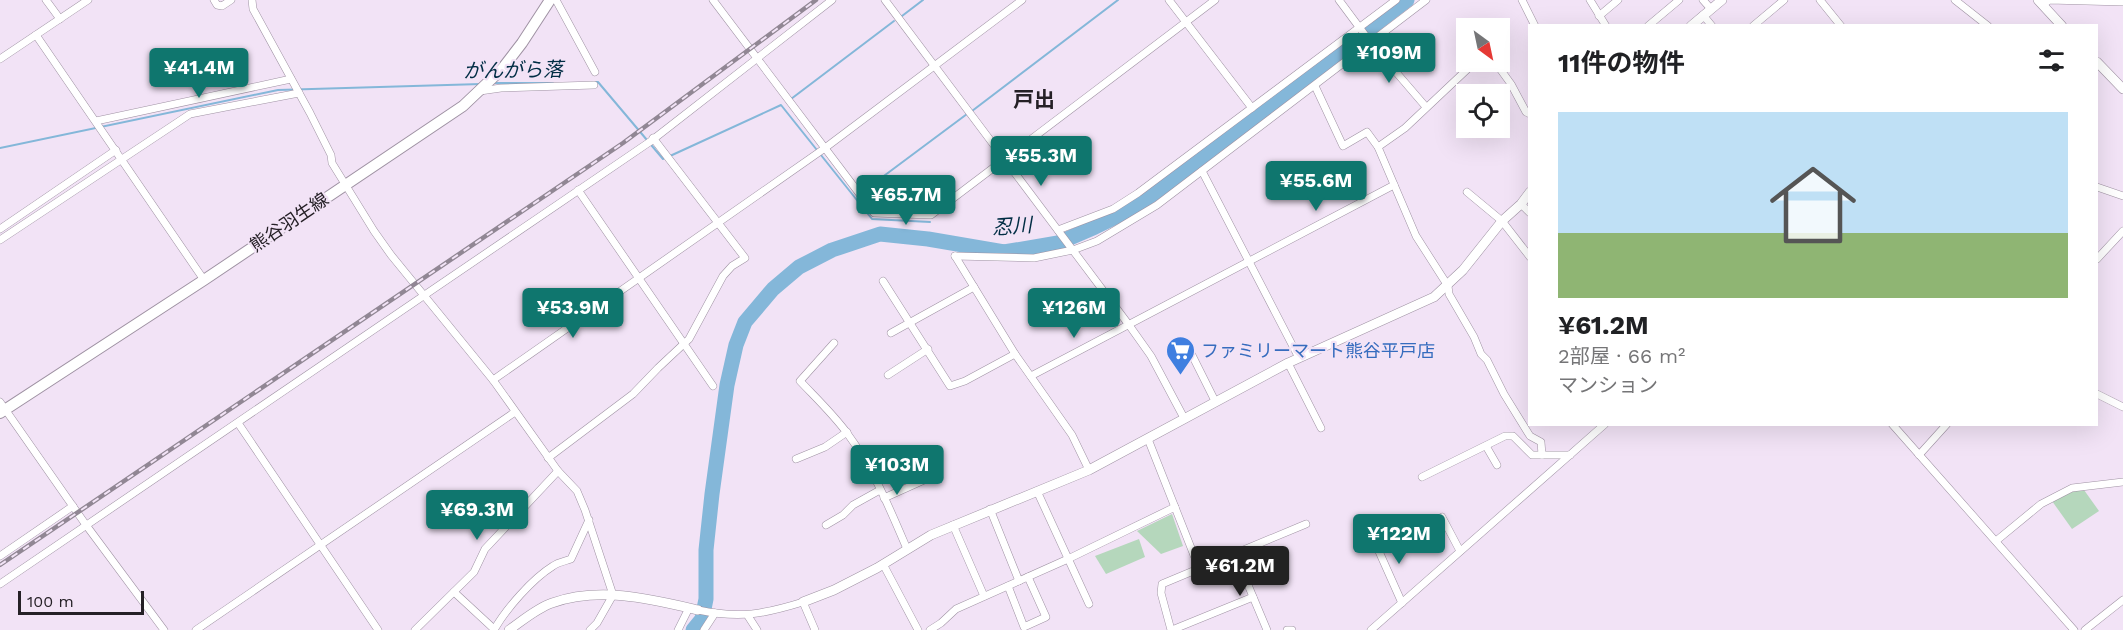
<!DOCTYPE html>
<html lang="ja">
<head>
<meta charset="utf-8">
<style>
  body { margin:0; font-family:"Work Sans","Noto Sans JP",sans-serif; background:#f6f6f6; color:#202124; height:100vh; display:flex; flex-direction:column; font-size:22px; white-space:nowrap }
  * { box-sizing:border-box; margin:0 }
  p { font-size:20px; color:#757577 }
  .icon { flex:none; width:33px; height:33px; fill:none; stroke:currentColor; stroke-width:2; stroke-linecap:round; stroke-linejoin:round }
  .map { position:relative; flex:1; overflow:hidden }
  .drawer { position:absolute; left:1528px; top:24px; width:570px; height:402px; display:flex; flex-direction:column; background:#fff; border-radius:0px; box-shadow:0 6px 24px #0002 }
  .drawer>* { flex:none }
  .needle { width:39px; rotate:147deg }
  .fabs { position:absolute; left:1456px; top:18px; display:grid; gap:12px }
  .fabs a { display:grid; place-items:center; width:54px; height:54px; border-radius:0px; background:#fff; box-shadow:0 6px 24px #0002; font-size:30px }
  .scale { position:absolute; left:18px; bottom:15px; width:126px; box-sizing:border-box; padding-left:6px; border:3px solid #252026; border-top:0; font-size:16px; line-height:21px; white-space:nowrap; color:#252026; -webkit-text-stroke:4px #f2e3f6; paint-order:stroke }
  .price { position:absolute; translate:-50% -51px; padding:0 14px; border-radius:6px; background:#0f766e; color:#fff; font-size:20px; line-height:39px; filter:drop-shadow(0 2px 3px #0008) }
  .price::after { content:''; position:absolute; left:50%; top:36px; width:18px; height:14px; margin-left:-9px; background:inherit; clip-path:polygon(0 0,100% 0,50% 100%) }
  .price.active { background:#222; color:#fff }
  ul { padding:0; list-style:none }
  li { display:grid; align-content:center; gap:12px; height:318px; padding:0 30px }
  li+li { border-top:2px solid #e0e0e0 }
  li span { display:grid; place-items:center; height:186px; border-radius:0px; color:#555 }
  li>.icon { margin-inline-start:auto }
  span .icon { width:108px; height:108px; fill:#fffc; stroke-width:1 }
  li b { font-size:26px }
  h2 { display:flex; justify-content:space-between; align-items:center; height:72px; padding:0 30px; font-size:26px }
  .map>svg:first-child { display:block }
</style>
</head>
<body>
<div class="map">
<svg width="2123" height="630" viewBox="0 0 2123 630">
  <rect width="100%" height="100%" fill="#f2e3f6"/>
  <g fill="#b5d7bc">
    <polygon points="2084,490 2099,511 2072,529 2052,501 2074,491"/>
    <polygon points="1172,514 1183,546 1161,554 1137,531"/>
    <polygon points="1139,539 1145,557 1106,574 1095,556"/>
  </g>
  <g fill="none" stroke-linecap="round" stroke-linejoin="round">
    <g stroke="#84b7d9" stroke-width="2">
      <polyline points="902,16 923,0"/>
      <polyline points="592,82 598,82 663,159 664,158"/>
      <polyline points="493,83 553,83"/>
      <polyline points="791,99 894,21"/>
      <polyline points="972,111 1118,0"/>
      <polyline points="0,148 278,90 481,84"/>
      <polyline points="670,156 781,105 872,219 930,222"/>
      <polyline points="865,190 967,114"/>
      <polyline points="928,239 928,237"/>
    </g>
    <polyline stroke="#84b7d9" stroke-width="15" points="693,630 702,619 706,599 706,550 712,494 727,385 736,345 745,322 773,289 799,267 832,250 880,234 928,239 1004,252 1058,243 1095,227 1130,210 1177,177 1407,0"/>
    <defs>
      <g id="minor">
        <polyline points="46,0 60,19"/>
        <polyline points="214,0 217,5 222,6 231,0"/>
        <polyline points="252,0 253,9 310,113 331,155 332,163 374,231 391,255 493,380 558,471 577,491 585,510 613,595 597,623 590,630"/>
        <polyline points="556,0 595,72"/>
        <polyline points="713,0 874,213 931,215 1215,0"/>
        <polyline points="885,0 1129,325 1151,356 1184,418"/>
        <polyline points="1169,0 1252,108"/>
        <polyline points="1339,0 1371,43 1426,107"/>
        <polyline points="1522,0 1535,26"/>
        <polyline points="1590,0 1606,26"/>
        <polyline points="1703,0 1711,9"/>
        <polyline points="1820,0 1841,26"/>
        <polyline points="1955,0 1988,26"/>
        <polyline points="2043,5 2049,0 2123,2"/>
        <polyline points="1703,15 1712,26"/>
        <polyline points="1599,16 1618,0"/>
        <polyline points="1648,26 1679,0"/>
        <polyline points="1753,26 1784,0"/>
        <polyline points="36,35 204,280"/>
        <polyline points="0,59 88,0"/>
        <polyline points="1475,62 1405,128 1378,147 1416,236 1448,286 1449,294 1474,337 1481,354 1487,360 1504,394 1530,436 1541,442 1542,455 1570,455"/>
        <polyline points="1495,62 1511,84 1526,112 1530,114"/>
        <polyline points="1315,86 1343,146 1367,132 1378,147"/>
        <polyline points="480,91 501,88 594,85"/>
        <polyline points="96,121 291,79"/>
        <polyline points="1202,171 1299,358"/>
        <polyline points="2097,187 2123,196"/>
        <polyline points="578,190 713,386"/>
        <polyline points="1467,192 1502,221 1530,257"/>
        <polyline points="1521,204 1530,213"/>
        <polyline points="0,229 116,150"/>
        <polyline points="1058,230 1113,209 1138,193 1396,0"/>
        <polyline points="0,240 190,114 299,93"/>
        <polyline points="955,256 1034,258 1073,250 1097,241 1157,205 1426,0"/>
        <polyline points="955,256 1015,354"/>
        <polyline points="2097,259 2123,231"/>
        <polyline points="883,281 950,386 965,381 1015,354 1072,435 1089,470"/>
        <polyline points="891,333 974,287"/>
        <path d="M834,343L800,381C816,398 833,414 847,433C873,468 890,509 907,549"/>
        <polyline points="1192,355 1215,401"/>
        <polyline points="1288,363 1321,428"/>
        <polyline points="888,375 928,349"/>
        <polyline points="1031,376 1394,185"/>
        <polyline points="493,380 825,148 1022,0"/>
        <polyline points="2097,394 2123,407"/>
        <polyline points="0,402 86,525 164,630"/>
        <polyline points="238,423 378,630"/>
        <polyline points="1892,424 2074,630"/>
        <polyline points="1148,439 1199,568"/>
        <polyline points="1486,446 1497,465"/>
        <polyline points="1919,455 1947,424"/>
        <polyline points="548,458 633,394 658,368 689,339 723,276 732,266 745,258 653,138"/>
        <polyline points="796,459 825,447 847,432"/>
        <polyline points="1422,477 1505,436 1513,436 1532,455 1542,455"/>
        <polyline points="1037,491 1089,604"/>
        <polyline points="884,498 924,480"/>
        <polyline points="990,509 1019,581"/>
        <polyline points="1442,517 1460,551"/>
        <polyline points="826,525 843,515 853,505 880,490"/>
        <polyline points="953,525 984,596"/>
        <polyline points="1373,538 1402,603"/>
        <polyline points="1996,541 2041,504 2072,488 2123,482"/>
        <polyline points="1235,554 1267,630"/>
        <polyline points="0,556 73,506"/>
        <polyline points="883,564 918,630"/>
        <polyline points="0,584 651,141 832,0"/>
        <polyline points="1008,586 1024,627 1046,617 1028,577"/>
        <polyline points="454,592 494,629"/>
        <path d="M698,610C740,619 764,614 803,602L815,630"/>
        <polyline points="748,616 757,630"/>
        <polyline points="196,630 515,412"/>
        <polyline points="415,630 474,572 485,549 558,471"/>
        <path d="M494,630C506,609 532,579 553,566C558,562 566,561 571,559L589,520"/>
        <polyline points="678,630 689,608"/>
        <polyline points="704,630 715,613"/>
        <polyline points="930,630 941,623 956,609 1068,559 1175,507"/>
        <polyline points="1171,630 1161,593 1162,584 1306,524"/>
        <polyline points="1172,630 1253,597"/>
        <polyline points="1287,630 1292,630"/>
        <polyline points="1371,630 1605,424"/>
        <polyline points="2085,630 2123,600"/>
      </g>
      <g id="tertiary">
        <polyline points="2038,0 2062,26"/>
        <polyline points="1691,26 1722,0"/>
        <polyline points="2097,62 2123,89"/>
        <polyline points="803,602 834,590 877,568 931,535 1089,470 1288,363 1434,297 1463,270 1502,221 1521,204 1530,192"/>
        <path d="M509,630C522,621 537,608 552,603C600,586 651,599 698,610"/>
      </g>
      <polyline id="secondary" points="0,413 204,280 463,106 502,69 522,43 550,0"/>
    </defs>
    <use href="#minor" stroke="#9f92a3" stroke-width="8"/>
    <use href="#tertiary" stroke="#9f92a3" stroke-width="10"/>
    <use href="#secondary" stroke="#9f92a3" stroke-width="12"/>
    <use href="#minor" stroke="#fff" stroke-width="7"/>
    <use href="#tertiary" stroke="#fff" stroke-width="9"/>
    <use href="#secondary" stroke="#fff" stroke-width="10"/>
    <defs>
      <polyline id="rail" points="0,565 623,143 816,0"/>
    </defs>
    <use href="#rail" stroke="#918794" stroke-width="4.5"/>
    <use href="#rail" stroke="#f2e3f6" stroke-width="2" stroke-dasharray="7" stroke-linecap="butt"/>
  </g>
  <defs>
    <symbol id="supermarket-pin" viewBox="-11 -11 22 30"><path d="M0 17L-7.5 6A9.5 9.5 0 1 1 7.5 6Z" fill="#3f7fe0" stroke="#f2e3f6"/><path d="M-6-5.5h2.5l.6 2H6L4.5 2H-2.5L-4.4-4H-6ZM-1.5 3.2a1.3 1.3 0 1 0 .1 0ZM3 3.2a1.3 1.3 0 1 0 .1 0Z" fill="#fff"/></symbol>
  </defs>
  <g fill-rule="evenodd">
    <use href="#supermarket-pin" x="1164" y="334" width="33" height="45"/>
  </g>
  <g text-anchor="middle" dominant-baseline="central" stroke-width="4.5" stroke-linejoin="round" paint-order="stroke">
    <g font-size="18" fill="#252026" stroke="#f2e3f6">
      <text transform="translate(289 222) rotate(-34)">熊谷羽生線</text>
    </g>
    <g font-size="18" fill="#366cbe" stroke="#f2e3f6" text-anchor="start">
      <text x="1201" y="350">ファミリーマート熊谷平戸店</text>
    </g>
    <g font-size="20" font-style="italic" fill="#012d44" stroke="#f2e3f6">
      <text transform="translate(513 70) rotate(-1)">がんがら落</text>
      <text transform="translate(1012 226) rotate(-4)">忍川</text>
    </g>
    <g font-size="21" font-weight="bold" fill="#252026" stroke="#f2e3f6">
      <text x="1034" y="99">戸出</text>
    </g>
  </g>
</svg>
<div class="fabs">
<a><svg class="needle" viewBox="-14 -14 28 28"><path d="M0-13l5 13h-10z" fill="#e53935"/><path d="M0 13l5-13h-10z" fill="#757577"/></svg></a>
<a><svg class="icon" aria-label="locate" viewBox="0 0 24 24"><circle cx="12" cy="12" r="6"/><path d="M12 2v4M12 18v4M2 12h4M18 12h4"/></svg></a>
</div>
<div class="scale">100 m</div>
<b class="price" style="left:1389px;top:84px">¥109M</b>
<b class="price" style="left:199px;top:99px">¥41.4M</b>
<b class="price" style="left:1041px;top:187px">¥55.3M</b>
<b class="price" style="left:1316px;top:212px">¥55.6M</b>
<b class="price" style="left:906px;top:226px">¥65.7M</b>
<b class="price" style="left:573px;top:339px">¥53.9M</b>
<b class="price" style="left:1074px;top:339px">¥126M</b>
<b class="price" style="left:897px;top:496px">¥103M</b>
<b class="price" style="left:477px;top:541px">¥69.3M</b>
<b class="price" style="left:1399px;top:565px">¥122M</b>
<b class="price active" style="left:1240px;top:597px">¥61.2M</b>
<section class="drawer">
<h2>11件の物件<svg class="icon" aria-label="filters" viewBox="0 0 24 24"><path d="M4 7h16M4 17h16"/><circle cx="9" cy="7" r="2"/><circle cx="15" cy="17" r="2"/></svg></h2>
<ul>
<li><span style="background:linear-gradient(#bfe0f5 65%,#8fb573 0)"><svg class="icon" aria-label="home" viewBox="0 0 24 24"><path d="M3 11l9-7 9 7M6 9v11h12V9"/></svg></span><div><b>¥61.2M</b><p>2部屋 · 66 m²</p><p>マンション</p></div></li>
</ul>
</section>
</div>
</body>
</html>
